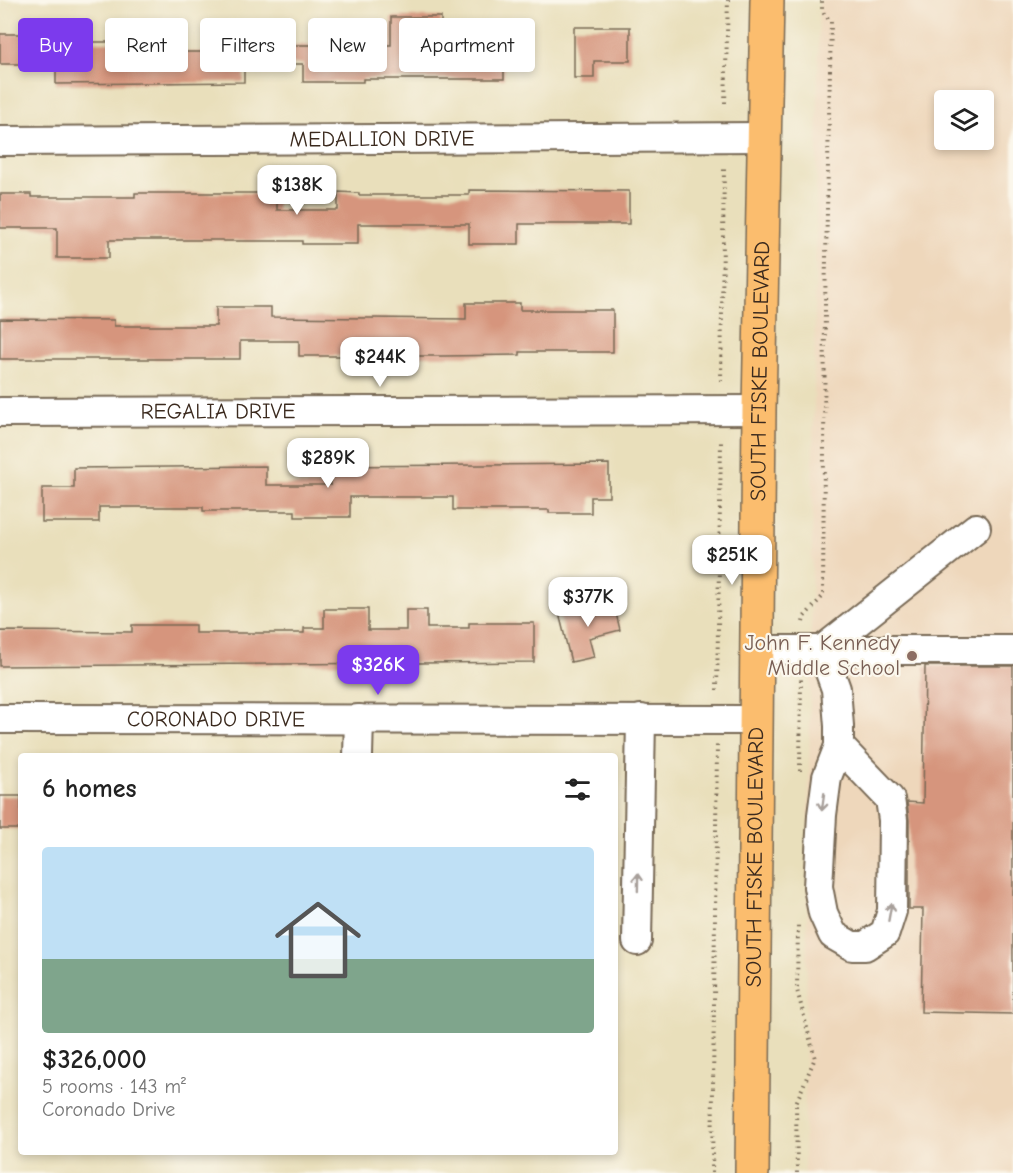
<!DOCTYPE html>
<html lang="en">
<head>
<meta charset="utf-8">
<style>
  body { margin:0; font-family:"Comic Neue",sans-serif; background:#f6f6f6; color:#222; height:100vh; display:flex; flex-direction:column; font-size:22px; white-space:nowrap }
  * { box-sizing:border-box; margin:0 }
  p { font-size:20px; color:#767676 }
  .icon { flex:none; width:33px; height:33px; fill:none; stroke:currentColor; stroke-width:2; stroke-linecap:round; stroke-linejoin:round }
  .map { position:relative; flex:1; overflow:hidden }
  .side { position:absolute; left:18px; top:753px; width:600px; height:402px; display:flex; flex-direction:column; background:#fff; border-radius:6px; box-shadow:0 3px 9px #0003 }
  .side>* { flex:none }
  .guide { position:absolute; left:18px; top:18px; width:600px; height:54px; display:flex; gap:12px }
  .controls { position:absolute; left:934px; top:90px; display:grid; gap:12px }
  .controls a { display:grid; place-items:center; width:60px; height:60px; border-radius:6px; background:#fff; box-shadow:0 3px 9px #0003; font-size:30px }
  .price { position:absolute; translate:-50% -51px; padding:0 14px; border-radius:12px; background:#fff; color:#222; font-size:20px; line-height:39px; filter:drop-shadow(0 2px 3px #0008) }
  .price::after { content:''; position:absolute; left:50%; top:36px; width:18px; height:14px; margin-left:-9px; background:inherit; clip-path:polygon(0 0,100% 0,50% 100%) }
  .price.selected { background:#7c3aed; color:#fff }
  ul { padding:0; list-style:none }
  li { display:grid; align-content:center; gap:12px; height:318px; padding:0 24px }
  li span { display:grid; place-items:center; height:186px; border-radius:6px; color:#555 }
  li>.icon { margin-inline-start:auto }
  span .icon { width:108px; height:108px; fill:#fffc; stroke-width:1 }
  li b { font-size:26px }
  h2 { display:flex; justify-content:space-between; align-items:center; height:72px; padding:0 24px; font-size:26px }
  .tag { padding:0 21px; border-radius:6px; background:#fff; box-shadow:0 3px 9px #0003; font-size:21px; line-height:54px }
  .tag.selected { background:#7c3aed; color:#fff }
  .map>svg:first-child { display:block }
</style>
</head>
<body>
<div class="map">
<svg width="1013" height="1173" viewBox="0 0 1013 1173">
  <rect width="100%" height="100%" fill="#fbf7ec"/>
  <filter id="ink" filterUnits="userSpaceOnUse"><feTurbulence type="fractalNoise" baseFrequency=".0167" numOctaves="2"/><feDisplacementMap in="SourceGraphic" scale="12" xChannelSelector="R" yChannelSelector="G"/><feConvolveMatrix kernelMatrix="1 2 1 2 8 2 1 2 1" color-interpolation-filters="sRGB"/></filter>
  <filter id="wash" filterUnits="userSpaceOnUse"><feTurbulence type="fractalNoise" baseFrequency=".008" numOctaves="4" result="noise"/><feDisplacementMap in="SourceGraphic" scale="24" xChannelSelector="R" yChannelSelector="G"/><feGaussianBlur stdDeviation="1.35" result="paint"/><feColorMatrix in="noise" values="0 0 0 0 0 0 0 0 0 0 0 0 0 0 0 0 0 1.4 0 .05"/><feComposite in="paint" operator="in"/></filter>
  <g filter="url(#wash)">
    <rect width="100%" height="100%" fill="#e9dfbb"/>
    <path fill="#eed7bb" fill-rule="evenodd" d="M819,0H1013V1173H804ZM945,100H984V140H945Z"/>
    <g id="blocks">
      <g fill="#d6957d">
        <polygon points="391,17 441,17 441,42 504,42 504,79 363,79 363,82 303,82 303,64 244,64 244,82 56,84 56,64 0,64 0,34 27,34 27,42 139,42 139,39 177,39 177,52 224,52 224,26 278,26 278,45 391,45"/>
        <polygon points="574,27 630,27 630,61 594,61 594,78 574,78"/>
        <polygon points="469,190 629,191 629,224 519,224 519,244 469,244 469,224 358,224 358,244 302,244 302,241 223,241 223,240 109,240 109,258 57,258 57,228 0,228 0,194 31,194 31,197 135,197 135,193 277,193 277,210 338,210 338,192 359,193 359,195 469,195"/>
        <polygon points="466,303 520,303 520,310 613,310 613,352 520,352 520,355 443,356 299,356 299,341 240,341 240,359 0,359 0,319 114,320 114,326 216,326 216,307 271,307 271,317 466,319"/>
        <polygon points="609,464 609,497 591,497 591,513 549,513 549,510 453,510 453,497 350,497 350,517 295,517 295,511 203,511 203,507 99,507 99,522 42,522 42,488 74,488 74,468 266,466 266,485 331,485 331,466"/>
        <polygon points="613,600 620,630 589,638 594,657 571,662 559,613"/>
        <polygon points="324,609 368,609 368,630 406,630 406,610 427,610 427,628 469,628 469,623 534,623 534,662 0,666 0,631 132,632 132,625 195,625 195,633 304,633 304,628 324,628"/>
        <polygon points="925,666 1013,666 1013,1014 921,1012 923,909 909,909 909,820 907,802 923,803"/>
        <rect x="0" y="796" width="21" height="33"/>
      </g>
    </g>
  </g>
  <g filter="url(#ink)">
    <use href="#blocks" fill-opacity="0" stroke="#786955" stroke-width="1.5"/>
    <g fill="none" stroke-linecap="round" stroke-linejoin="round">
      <defs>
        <g id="minor">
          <path id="s1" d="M0,141L765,137"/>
          <path id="s2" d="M0,412L759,410"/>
          <polyline points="757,650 1013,650"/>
          <path id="s3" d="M0,719L757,720"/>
          <polyline points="839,746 890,799 893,820 892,911 885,933 865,946 852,946 833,935 823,913 818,887 822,815 827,777 839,746 839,726 836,689 822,650 976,528"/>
          <polyline points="358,756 359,719"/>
          <polyline points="637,941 641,719"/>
        </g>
        <g id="major">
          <path id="s4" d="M752,1173L759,410L767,0"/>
        </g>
      </defs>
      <use href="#minor" stroke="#786955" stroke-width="32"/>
      <use href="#major" stroke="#786955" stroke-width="36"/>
      <g stroke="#786955" stroke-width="4" stroke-dasharray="1.5 4.5" stroke-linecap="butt">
        <polyline points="725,103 728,0"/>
        <polyline points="721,381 724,168"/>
        <polyline points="803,622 804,617 823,596 825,306 831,22 822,11 822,0"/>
        <polyline points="717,690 721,441"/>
        <polyline points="800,771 801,676"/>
        <polyline points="712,1173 717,745"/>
        <polyline points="797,1173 796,1103 815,1058 797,990 798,925"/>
      </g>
      <use href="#minor" stroke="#fff" stroke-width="28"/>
      <use href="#major" stroke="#fbbd6e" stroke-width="33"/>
    </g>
    <defs><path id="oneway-shaft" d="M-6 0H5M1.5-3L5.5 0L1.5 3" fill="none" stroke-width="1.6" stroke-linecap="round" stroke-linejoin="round" transform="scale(1.5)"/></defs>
    <g stroke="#a79f9a">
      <use href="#oneway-shaft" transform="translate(823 802) rotate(98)"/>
      <use href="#oneway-shaft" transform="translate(638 882) rotate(-89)"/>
      <use href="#oneway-shaft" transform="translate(890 912) rotate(-80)"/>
    </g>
  </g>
  <circle fill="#8d6e63" stroke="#fbf7ec" stroke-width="2" cx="912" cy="656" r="6"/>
  <g text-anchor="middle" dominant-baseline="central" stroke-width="4.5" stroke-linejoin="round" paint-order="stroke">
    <g font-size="22" fill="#3b2a1e" stroke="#fbf7ec">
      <text stroke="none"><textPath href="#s1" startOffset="382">MEDALLION DRIVE</textPath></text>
      <text stroke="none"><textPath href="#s4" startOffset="802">SOUTH FISKE BOULEVARD</textPath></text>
      <text stroke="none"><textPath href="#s2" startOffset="218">REGALIA DRIVE</textPath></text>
      <text stroke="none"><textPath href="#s3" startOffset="216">CORONADO DRIVE</textPath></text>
      <text stroke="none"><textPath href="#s4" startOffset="316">SOUTH FISKE BOULEVARD</textPath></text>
    </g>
    <g font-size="22" fill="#785e54" stroke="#fbf7ec" text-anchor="end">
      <text x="900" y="643">John F. Kennedy<tspan x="900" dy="25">Middle School</tspan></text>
    </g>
  </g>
</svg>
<div class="controls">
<a><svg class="icon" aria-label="layers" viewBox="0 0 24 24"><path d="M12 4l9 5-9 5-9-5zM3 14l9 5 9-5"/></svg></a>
</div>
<b class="price" style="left:297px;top:216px">$138K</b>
<b class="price" style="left:380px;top:388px">$244K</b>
<b class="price" style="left:328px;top:489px">$289K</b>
<b class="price" style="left:732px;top:586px">$251K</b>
<b class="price" style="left:588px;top:628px">$377K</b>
<b class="price selected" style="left:378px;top:696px">$326K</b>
<div class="guide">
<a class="tag selected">Buy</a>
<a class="tag">Rent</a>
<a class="tag">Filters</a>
<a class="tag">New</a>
<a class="tag">Apartment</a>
</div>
<section class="side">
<h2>6 homes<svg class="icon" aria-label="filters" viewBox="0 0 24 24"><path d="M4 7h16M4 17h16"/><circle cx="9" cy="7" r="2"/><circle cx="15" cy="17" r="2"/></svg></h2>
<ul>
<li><span style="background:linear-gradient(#bfe0f5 60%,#7fa58c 0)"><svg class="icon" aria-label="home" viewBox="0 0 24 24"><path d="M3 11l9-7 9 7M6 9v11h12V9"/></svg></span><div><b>$326,000</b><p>5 rooms · 143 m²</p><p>Coronado Drive</p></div></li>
</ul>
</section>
</div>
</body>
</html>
